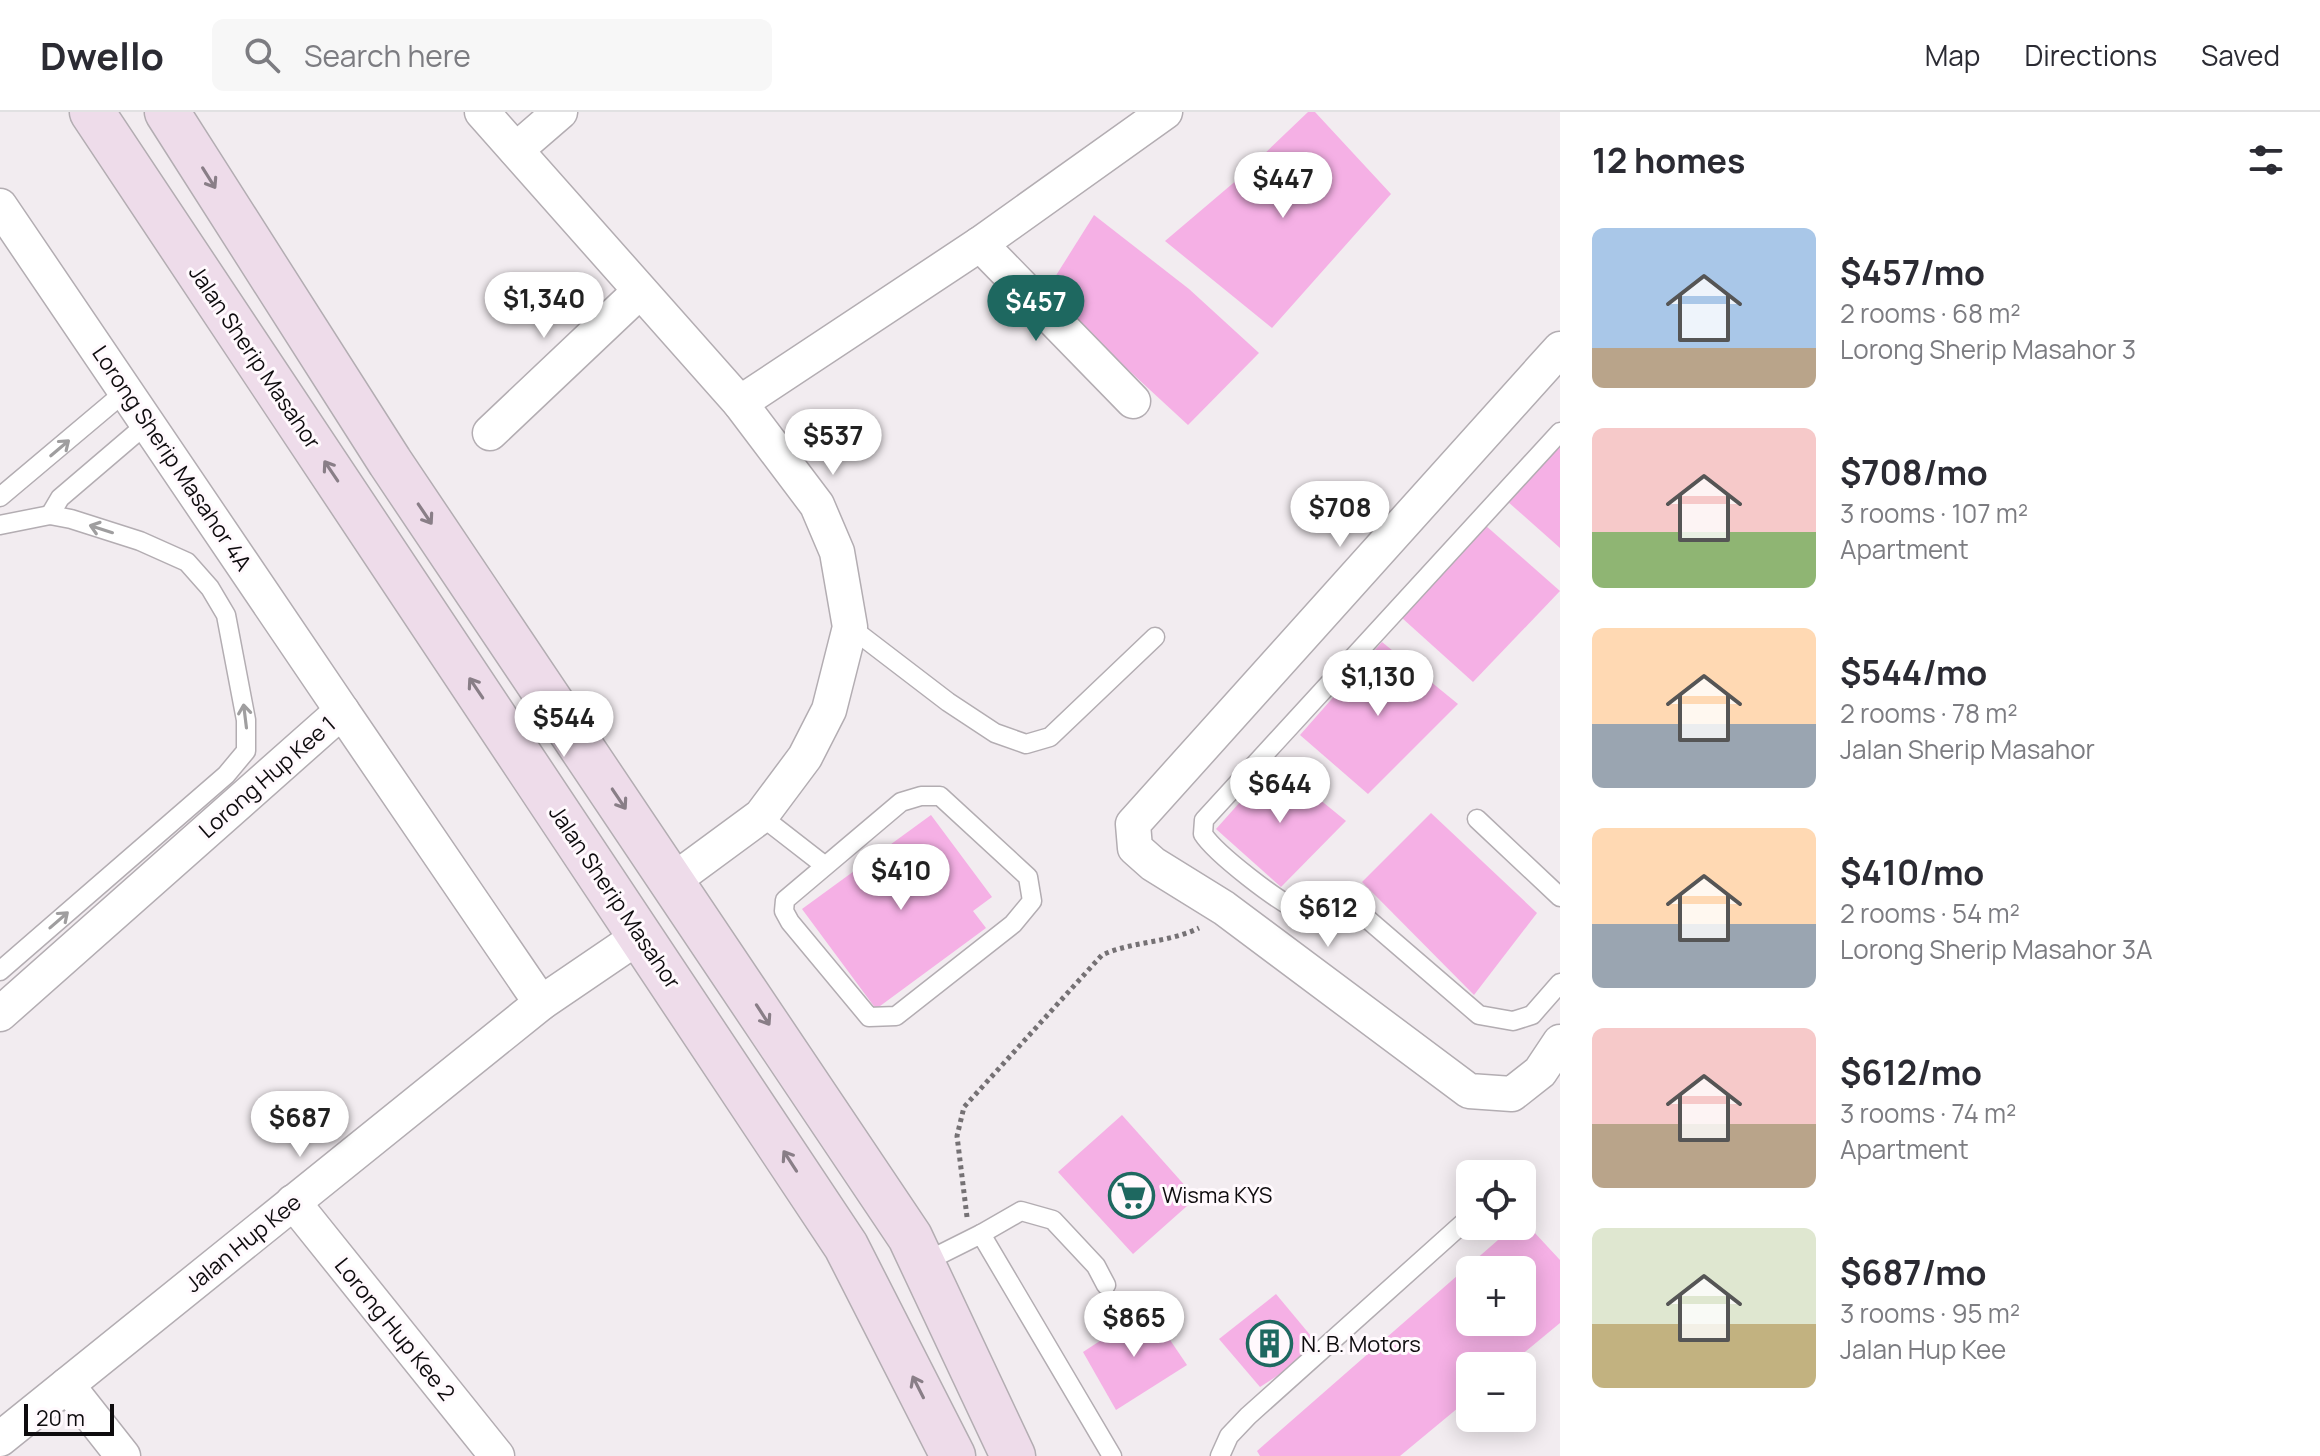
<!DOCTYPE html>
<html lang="en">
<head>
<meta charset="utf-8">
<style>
  body { margin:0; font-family:Manrope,sans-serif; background:#f7f7f7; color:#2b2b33; height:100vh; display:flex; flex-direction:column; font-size:30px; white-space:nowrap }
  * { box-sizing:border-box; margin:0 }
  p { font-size:26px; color:#7c7c81 }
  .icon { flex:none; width:44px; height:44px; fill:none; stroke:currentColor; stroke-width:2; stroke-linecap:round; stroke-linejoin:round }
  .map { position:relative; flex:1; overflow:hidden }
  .panel { display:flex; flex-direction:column; background:#fff; width:760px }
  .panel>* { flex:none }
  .tools { position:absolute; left:1456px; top:1048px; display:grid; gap:16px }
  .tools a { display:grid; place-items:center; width:80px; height:80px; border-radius:12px; background:#fff; box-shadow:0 4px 20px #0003; font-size:40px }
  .scale { position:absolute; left:24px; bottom:20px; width:90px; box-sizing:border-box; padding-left:8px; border:4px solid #0e0c0e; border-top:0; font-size:22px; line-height:28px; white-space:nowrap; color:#0e0c0e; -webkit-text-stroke:6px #fff9fd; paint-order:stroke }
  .price { position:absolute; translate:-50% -68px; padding:0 18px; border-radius:28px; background:#fff; color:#222; font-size:26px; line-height:52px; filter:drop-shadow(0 2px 4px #0008) }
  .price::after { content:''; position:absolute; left:50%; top:48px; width:24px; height:18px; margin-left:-12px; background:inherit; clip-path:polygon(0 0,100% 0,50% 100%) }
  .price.current { background:#1e6860; color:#fff }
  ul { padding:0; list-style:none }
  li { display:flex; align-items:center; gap:24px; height:200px; padding:0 32px }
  li span { display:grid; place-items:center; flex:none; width:224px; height:160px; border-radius:12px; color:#555 }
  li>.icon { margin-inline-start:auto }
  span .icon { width:96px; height:96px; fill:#fffc; stroke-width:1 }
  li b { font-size:34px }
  h2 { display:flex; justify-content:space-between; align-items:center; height:96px; padding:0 32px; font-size:34px }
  header { display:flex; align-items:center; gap:48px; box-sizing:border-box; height:112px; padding:0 40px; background:#fff; border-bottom:2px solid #e1e1e2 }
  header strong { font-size:38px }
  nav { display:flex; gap:44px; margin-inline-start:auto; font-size:28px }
  .search { width:560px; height:72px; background:#f7f7f7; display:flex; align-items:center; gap:20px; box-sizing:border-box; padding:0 28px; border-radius:12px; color:#7c7c81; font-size:30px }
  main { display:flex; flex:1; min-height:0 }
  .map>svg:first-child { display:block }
</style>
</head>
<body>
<header>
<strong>Dwello</strong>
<div class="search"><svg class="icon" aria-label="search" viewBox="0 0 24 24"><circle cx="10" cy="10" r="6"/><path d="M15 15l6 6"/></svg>Search here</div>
<nav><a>Map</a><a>Directions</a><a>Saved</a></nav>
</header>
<main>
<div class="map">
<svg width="1560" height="1344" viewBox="0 0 1560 1344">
  <rect width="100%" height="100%" fill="#f2ecf0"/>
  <g fill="#f5b0e5" fill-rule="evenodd">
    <polygon points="1308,0 1315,0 1391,82 1272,216 1165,129 1238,67"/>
    <polygon points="1094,103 1189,177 1259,241 1188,313 1045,181"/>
    <polygon points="1560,332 1560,436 1507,389"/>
    <polygon points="1485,413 1560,479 1473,570 1402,506"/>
    <polygon points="1382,530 1458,592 1368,682 1300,623"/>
    <polygon points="1275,651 1346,709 1281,775 1216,717"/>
    <polygon points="1431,701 1537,801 1474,883 1362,770"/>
    <polygon points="931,703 992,785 973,799 986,816 876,897 802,797"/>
    <polygon points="1122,1003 1196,1086 1133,1142 1058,1060"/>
    <path d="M1522,1107L1560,1148V1211L1508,1254H1470V1286L1400,1344H1260L1257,1339L1514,1114H1522ZM1470,1158H1522V1210H1470Z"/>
    <polygon points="1276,1182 1321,1236 1260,1275 1219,1227"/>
    <polygon points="1149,1197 1187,1253 1116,1298 1083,1240"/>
  </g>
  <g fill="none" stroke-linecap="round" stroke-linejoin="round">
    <defs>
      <g id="service">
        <path d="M1560,320L1204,708L1203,722C1215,741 1280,792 1301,799C1318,805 1340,798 1357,798L1479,903L1513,909L1532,903L1560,871"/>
        <polyline points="0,385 126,279"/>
        <polyline points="50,403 60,386 149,310"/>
        <polyline points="0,413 50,403 71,407 140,429 187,450 210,476 226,503 246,608 246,639 226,663 0,859"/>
        <polyline points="850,515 948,590 995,621 1026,632 1050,625 1155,525"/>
        <polygon points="921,684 940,684 1028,765 1032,789 1013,812 896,904 869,905 790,810 784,799 785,788 901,690"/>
        <polyline points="761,704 824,753"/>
        <polyline points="1477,707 1560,785"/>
        <polyline points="981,1122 1021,1099 1053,1108 1096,1154 1106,1173"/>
        <polyline points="923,1151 981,1122 1112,1344"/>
        <polyline points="1220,1344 1229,1324 1248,1304 1470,1105"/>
      </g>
      <g id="minor">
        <polyline points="482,0 740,291 817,393 837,440 850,515 829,598 805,645 761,704 674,768"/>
        <polyline points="516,38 560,0"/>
        <polyline points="0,94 342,599"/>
        <polyline points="980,132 1133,289"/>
        <polyline points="1560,237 1133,712 1135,736 1153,752 1224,796 1469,979 1512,982 1540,960 1560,930"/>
        <polyline points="740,291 980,132 1165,0"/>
        <polyline points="490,321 639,180"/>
        <polyline points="0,902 342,599 541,891"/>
        <polyline points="293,1090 497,1344"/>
        <polyline points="67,1273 123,1344"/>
        <polyline points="0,1327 541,891 641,823"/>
      </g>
      <g id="secondary">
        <polyline points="92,0 846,1134 953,1344"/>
        <polyline points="167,0 390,350 910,1125 1013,1344"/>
      </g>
    </defs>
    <use href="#service" stroke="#b3adb2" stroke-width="21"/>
    <use href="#minor" stroke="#b3adb2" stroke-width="37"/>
    <use href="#secondary" stroke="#b3adb2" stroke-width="47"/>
    <path stroke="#757174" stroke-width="5" stroke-dasharray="4 4" stroke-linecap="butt" d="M967,1105L957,1024L964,995L1102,843C1133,829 1168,831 1199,816"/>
    <use href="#service" stroke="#fff" stroke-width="18"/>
    <use href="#minor" stroke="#fff" stroke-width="34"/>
    <use href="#secondary" stroke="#eedcea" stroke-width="44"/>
  </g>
  <defs><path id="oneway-shaft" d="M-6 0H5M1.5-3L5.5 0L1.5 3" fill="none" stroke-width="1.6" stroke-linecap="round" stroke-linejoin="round" transform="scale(2)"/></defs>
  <g stroke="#897e87">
    <use href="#oneway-shaft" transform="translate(209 66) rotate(58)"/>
    <use href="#oneway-shaft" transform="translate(331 359) rotate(-124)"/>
    <use href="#oneway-shaft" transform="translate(425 402) rotate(56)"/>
    <use href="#oneway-shaft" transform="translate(476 576) rotate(-124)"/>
    <use href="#oneway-shaft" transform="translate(619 687) rotate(56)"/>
    <use href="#oneway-shaft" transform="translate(763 903) rotate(57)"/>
    <use href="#oneway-shaft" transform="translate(790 1049) rotate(-123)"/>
    <use href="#oneway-shaft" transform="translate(918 1275) rotate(-117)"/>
  </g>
  <g stroke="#9f9e9f">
    <use href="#oneway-shaft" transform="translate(60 336) rotate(-40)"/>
    <use href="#oneway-shaft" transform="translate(101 417) rotate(-162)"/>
    <use href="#oneway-shaft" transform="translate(245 604) rotate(-97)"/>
    <use href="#oneway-shaft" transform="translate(59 808) rotate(-41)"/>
  </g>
  <defs>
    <symbol id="supermarket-ring" viewBox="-11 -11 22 22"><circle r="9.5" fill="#fff9fd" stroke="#1e6860" stroke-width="1.5"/><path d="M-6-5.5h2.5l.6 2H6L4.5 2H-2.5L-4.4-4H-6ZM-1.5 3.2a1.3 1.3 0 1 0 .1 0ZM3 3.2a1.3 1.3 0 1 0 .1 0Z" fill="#1e6860"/></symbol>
    <symbol id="building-ring" viewBox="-11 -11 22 22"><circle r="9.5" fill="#fff9fd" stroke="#1e6860" stroke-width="1.5"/><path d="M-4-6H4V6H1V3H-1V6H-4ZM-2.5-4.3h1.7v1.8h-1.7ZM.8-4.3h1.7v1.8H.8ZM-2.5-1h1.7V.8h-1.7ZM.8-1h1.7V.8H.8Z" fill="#1e6860"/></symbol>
  </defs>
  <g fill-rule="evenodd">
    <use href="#supermarket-ring" x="1106" y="1058" width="51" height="51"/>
    <use href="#building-ring" x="1244" y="1206" width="51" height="51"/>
  </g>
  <g text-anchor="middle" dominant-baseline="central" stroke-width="6" stroke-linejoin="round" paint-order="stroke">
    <g font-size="22" fill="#0e0c0e" stroke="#fff9fd">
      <text transform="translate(255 245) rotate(56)">Jalan Sherip Masahor</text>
      <text transform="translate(172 346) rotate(56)">Lorong Sherip Masahor 4A</text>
      <text transform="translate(267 665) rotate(-41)">Lorong Hup Kee 1</text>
      <text transform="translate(615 785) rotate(56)">Jalan Sherip Masahor</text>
      <text transform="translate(243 1131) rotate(-39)">Jalan Hup Kee</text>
      <text transform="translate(395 1217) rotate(51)">Lorong Hup Kee 2</text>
    </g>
    <g font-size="22" fill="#0e0c0e" stroke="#fff9fd" text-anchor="start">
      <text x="1162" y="1083">Wisma KYS</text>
      <text x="1301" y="1232">N. B. Motors</text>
    </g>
  </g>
</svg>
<div class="tools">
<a><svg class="icon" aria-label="locate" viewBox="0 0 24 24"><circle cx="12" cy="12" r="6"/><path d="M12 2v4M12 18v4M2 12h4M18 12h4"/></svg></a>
<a>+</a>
<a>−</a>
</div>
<div class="scale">20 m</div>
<b class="price" style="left:1283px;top:108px">$447</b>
<b class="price" style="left:544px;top:228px">$1,340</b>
<b class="price current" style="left:1036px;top:231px">$457</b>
<b class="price" style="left:833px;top:365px">$537</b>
<b class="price" style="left:1340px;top:437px">$708</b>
<b class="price" style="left:1378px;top:606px">$1,130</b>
<b class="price" style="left:564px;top:647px">$544</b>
<b class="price" style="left:1280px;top:713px">$644</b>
<b class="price" style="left:901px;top:800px">$410</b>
<b class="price" style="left:1328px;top:837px">$612</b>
<b class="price" style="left:300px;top:1047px">$687</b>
<b class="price" style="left:1134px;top:1247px">$865</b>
</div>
<section class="panel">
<h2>12 homes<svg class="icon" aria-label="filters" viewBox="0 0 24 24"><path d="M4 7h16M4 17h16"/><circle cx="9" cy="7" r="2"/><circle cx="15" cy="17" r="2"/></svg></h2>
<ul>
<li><span style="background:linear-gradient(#a9c7e8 75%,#b9a48a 0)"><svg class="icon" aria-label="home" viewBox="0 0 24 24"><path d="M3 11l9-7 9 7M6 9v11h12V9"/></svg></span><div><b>$457/mo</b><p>2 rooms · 68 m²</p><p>Lorong Sherip Masahor 3</p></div></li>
<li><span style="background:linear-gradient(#f6c9c9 65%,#8fb573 0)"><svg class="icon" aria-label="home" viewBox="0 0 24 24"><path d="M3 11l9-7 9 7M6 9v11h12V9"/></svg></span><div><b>$708/mo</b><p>3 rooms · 107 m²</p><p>Apartment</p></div></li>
<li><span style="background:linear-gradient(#ffd9b3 60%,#9aa5b1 0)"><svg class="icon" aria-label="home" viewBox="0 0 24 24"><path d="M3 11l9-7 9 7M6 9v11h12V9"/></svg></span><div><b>$544/mo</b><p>2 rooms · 78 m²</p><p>Jalan Sherip Masahor</p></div></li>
<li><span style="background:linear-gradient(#ffd9b3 60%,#9aa5b1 0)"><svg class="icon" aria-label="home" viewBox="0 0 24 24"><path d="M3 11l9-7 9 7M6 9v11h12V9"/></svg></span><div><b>$410/mo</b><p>2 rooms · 54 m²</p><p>Lorong Sherip Masahor 3A</p></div></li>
<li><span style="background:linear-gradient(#f6c9c9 60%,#b9a48a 0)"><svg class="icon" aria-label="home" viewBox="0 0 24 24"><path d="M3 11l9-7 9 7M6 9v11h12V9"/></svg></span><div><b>$612/mo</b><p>3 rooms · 74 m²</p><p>Apartment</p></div></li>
<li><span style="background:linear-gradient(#dfe7d0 60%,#c2b280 0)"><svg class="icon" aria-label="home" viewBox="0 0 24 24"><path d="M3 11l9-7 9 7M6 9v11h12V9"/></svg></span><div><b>$687/mo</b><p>3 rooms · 95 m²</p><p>Jalan Hup Kee</p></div></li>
</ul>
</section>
</main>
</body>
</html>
